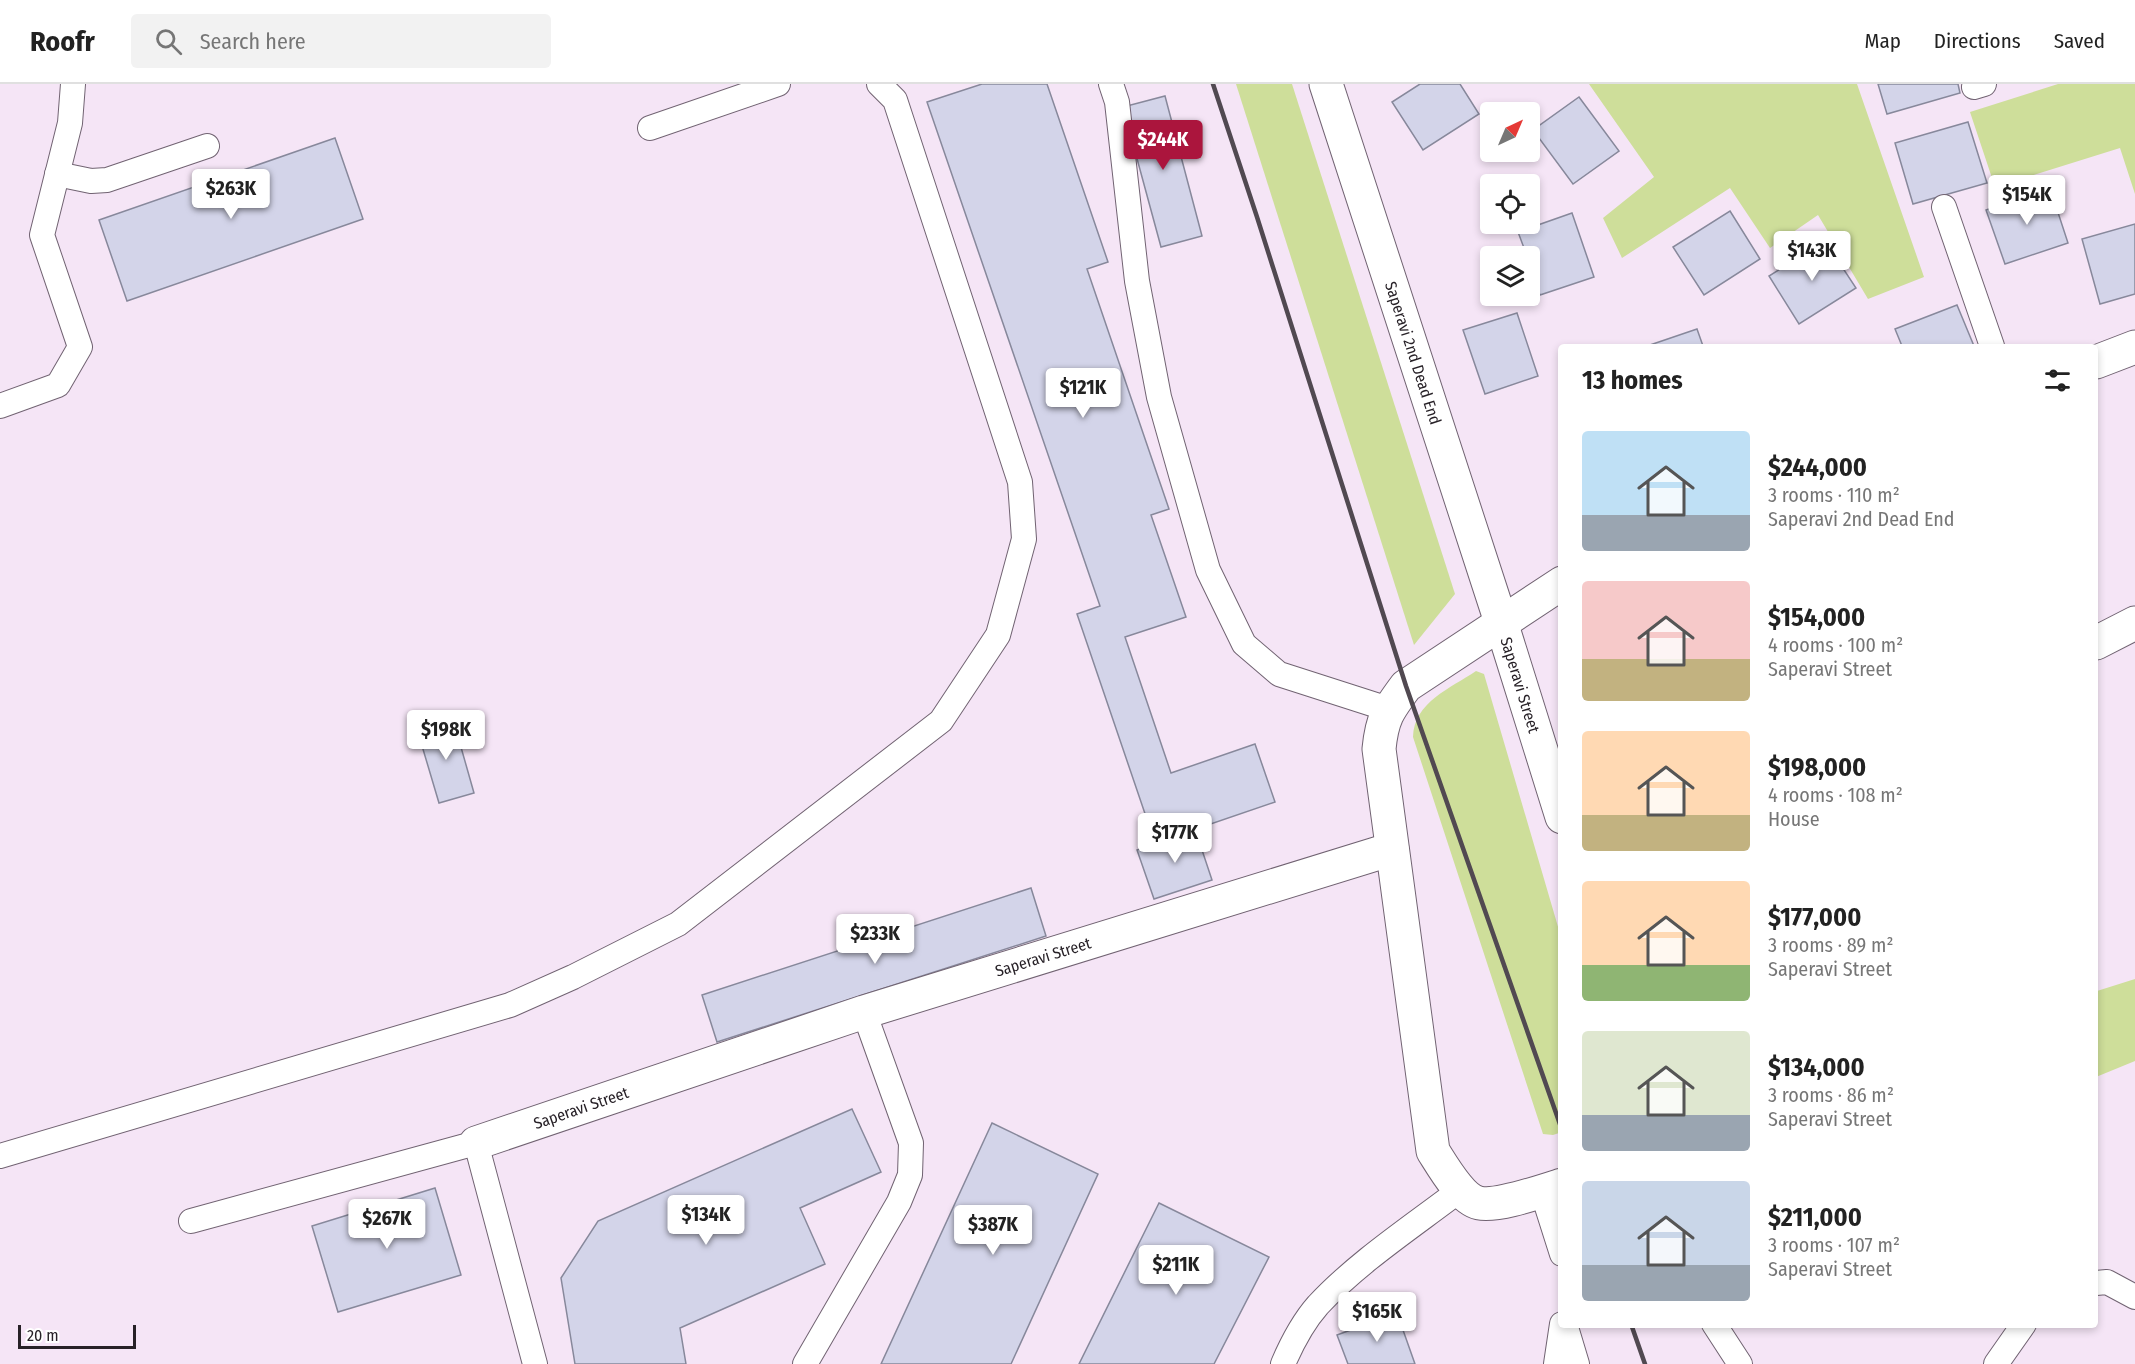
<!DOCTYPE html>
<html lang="en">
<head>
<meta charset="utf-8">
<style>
  body { margin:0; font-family:"Fira Sans Condensed",sans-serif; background:#f2f2f2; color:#222; height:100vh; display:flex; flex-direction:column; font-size:22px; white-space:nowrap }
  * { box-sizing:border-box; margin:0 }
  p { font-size:20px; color:#767676 }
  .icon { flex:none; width:33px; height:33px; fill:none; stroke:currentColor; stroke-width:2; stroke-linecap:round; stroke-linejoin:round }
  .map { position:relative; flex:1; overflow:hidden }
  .panel { position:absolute; left:1558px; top:260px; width:540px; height:984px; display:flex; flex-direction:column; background:#fff; border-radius:6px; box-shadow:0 3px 9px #0003 }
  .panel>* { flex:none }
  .needle { width:39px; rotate:44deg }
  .tools { position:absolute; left:1480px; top:18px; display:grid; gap:12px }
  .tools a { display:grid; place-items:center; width:60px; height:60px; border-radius:6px; background:#fff; box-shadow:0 3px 9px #0003; font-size:30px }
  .scale { position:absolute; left:18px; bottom:15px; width:118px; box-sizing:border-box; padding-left:6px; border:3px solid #272127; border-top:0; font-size:16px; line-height:21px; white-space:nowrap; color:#272127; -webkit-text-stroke:4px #fff; paint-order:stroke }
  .price { position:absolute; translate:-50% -51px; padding:0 14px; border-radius:6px; background:#fff; color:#222; font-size:20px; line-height:39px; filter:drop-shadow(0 2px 3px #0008) }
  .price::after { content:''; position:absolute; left:50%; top:36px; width:18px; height:14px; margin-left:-9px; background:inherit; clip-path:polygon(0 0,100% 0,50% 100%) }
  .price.on { background:#ab153d; color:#fff }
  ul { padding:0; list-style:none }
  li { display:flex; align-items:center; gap:18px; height:150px; padding:0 24px }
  li span { display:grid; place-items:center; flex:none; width:168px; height:120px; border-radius:6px; color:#555 }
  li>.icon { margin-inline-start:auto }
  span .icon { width:72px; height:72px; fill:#fffc; stroke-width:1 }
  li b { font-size:26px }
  h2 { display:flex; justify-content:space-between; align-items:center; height:72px; padding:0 24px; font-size:26px }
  header { display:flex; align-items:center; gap:36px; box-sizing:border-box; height:84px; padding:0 30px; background:#fff; border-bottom:2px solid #e0e0e0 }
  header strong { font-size:28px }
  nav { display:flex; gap:33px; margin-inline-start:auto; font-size:21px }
  .search { width:420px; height:54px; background:#f2f2f2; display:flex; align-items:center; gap:15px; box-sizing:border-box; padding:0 21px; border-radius:6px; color:#767676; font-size:22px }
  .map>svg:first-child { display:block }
</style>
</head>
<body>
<header>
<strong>Roofr</strong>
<div class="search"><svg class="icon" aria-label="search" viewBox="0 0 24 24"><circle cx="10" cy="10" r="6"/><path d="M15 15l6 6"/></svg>Search here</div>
<nav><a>Map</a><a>Directions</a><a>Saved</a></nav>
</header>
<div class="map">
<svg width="2135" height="1280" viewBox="0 0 2135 1280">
  <rect width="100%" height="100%" fill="#f5e5f6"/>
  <g fill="#cede9a">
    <polygon points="1236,0 1292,0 1455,510 1414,561"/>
    <polygon points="1589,0 1857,0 1924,193 1868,215 1818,131 1770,164 1730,104 1622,174 1603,134 1654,93"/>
    <polygon points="2058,0 2135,0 2135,110 2120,64 1995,103 1970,28"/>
    <path d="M1476,587L1484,590L1561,853L1562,1048L1553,1051L1543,1050L1413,653C1414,618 1451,604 1476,587Z"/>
    <polygon points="2135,895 2135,977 2096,993 2096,906 2097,907"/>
  </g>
  <g fill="#d3d4e9" stroke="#87889b" stroke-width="1.5">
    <polygon points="982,0 1047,0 1108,178 1087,185 1169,425 1151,431 1186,533 1125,553 1171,689 1255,660 1275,718 1155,759 1077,530 1100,522 927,18"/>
    <polygon points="1420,0 1460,0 1479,30 1423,66 1392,18"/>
    <polygon points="1878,0 1958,0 1960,9 1887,30"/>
    <polygon points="1165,12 1202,152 1161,163 1123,23"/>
    <polygon points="1579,13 1619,67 1573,100 1533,46"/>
    <polygon points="1968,38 1987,99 1913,120 1895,59"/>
    <polygon points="335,54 363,135 127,217 99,136"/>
    <polygon points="2050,104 2068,159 2005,180 1986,126"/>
    <polygon points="1730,127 1760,175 1704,211 1673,163"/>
    <polygon points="1572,129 1594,193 1540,211 1530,183 1530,172 1527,172 1518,148"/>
    <polygon points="2135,140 2135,210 2100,220 2082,155"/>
    <polygon points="1825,157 1856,204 1799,240 1769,192"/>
    <polygon points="1957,221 1974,262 1902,262 1895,245"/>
    <polygon points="1517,229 1538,292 1485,310 1463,246"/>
    <polygon points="1697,245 1703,262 1647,262"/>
    <polygon points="453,635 474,709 439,719 417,645"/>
    <polygon points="1195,745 1212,796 1154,815 1137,766"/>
    <polygon points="1031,804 1046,852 717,958 702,911"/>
    <polygon points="852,1025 881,1088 800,1124 825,1180 680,1244 686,1280 575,1280 561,1194 598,1137"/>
    <polygon points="992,1039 1098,1090 1011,1280 881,1280"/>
    <polygon points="435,1104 461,1191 338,1228 312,1142"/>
    <polygon points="1159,1119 1269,1173 1214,1280 1079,1280"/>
    <polygon points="1397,1229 1415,1280 1348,1280 1337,1251"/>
  </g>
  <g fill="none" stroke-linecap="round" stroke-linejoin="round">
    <defs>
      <g id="lane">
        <polyline points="1111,0 1117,18 1137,197 1159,313 1208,486 1244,560 1279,590 1388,625"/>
        <polyline points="1974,3 1984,0"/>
        <polyline points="650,44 778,0"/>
        <polyline points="57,90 91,97 107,96 207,62"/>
        <polyline points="1944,123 1992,262"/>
        <polyline points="0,322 58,301 80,263 42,151 70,39 73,0"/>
        <polyline points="0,1072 510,921 573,893 678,840 941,637 998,551 1024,455 1020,398 895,16 879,0"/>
        <polyline points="1542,1107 1562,1170"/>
        <polyline points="191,1137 476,1059 535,1280"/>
        <polyline points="2096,1199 2107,1198 2135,1213"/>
        <polyline points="1565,1240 1577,1280"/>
        <polyline points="1714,1240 1740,1280"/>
        <polyline points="805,1280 899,1118 910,1091 911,1059 864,928"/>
        <path d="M1283,1280C1292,1259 1302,1239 1318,1221C1358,1178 1413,1142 1460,1106"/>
        <polyline points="1556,1280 1562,1240"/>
        <polyline points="1996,1280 2024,1240"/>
      </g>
      <g id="street">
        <polyline points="1326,0 1501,538 1562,733"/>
        <polyline points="2096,278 2135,263"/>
        <path d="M1562,499L1406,602C1388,626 1382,634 1379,665L1433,1067C1442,1081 1461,1115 1479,1119C1498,1123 1542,1107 1562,1101"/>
        <polyline points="2096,559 2135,539"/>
        <polyline points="476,1059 864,928 1392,765"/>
      </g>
    </defs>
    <use href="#lane" stroke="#716372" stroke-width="26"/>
    <use href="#street" stroke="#716372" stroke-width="35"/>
    <use href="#lane" stroke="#fff" stroke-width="24"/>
    <use href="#street" stroke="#fff" stroke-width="33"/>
    <g stroke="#514951" stroke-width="4.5">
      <polyline points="1213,0 1257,133 1406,602 1562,1046"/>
      <polyline points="1631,1240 1645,1280"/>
    </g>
  </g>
  <g text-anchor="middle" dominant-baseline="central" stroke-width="5" stroke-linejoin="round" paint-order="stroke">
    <g font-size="16" fill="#272127" stroke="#fff">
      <text transform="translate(1413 269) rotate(72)">Saperavi 2nd Dead End</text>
      <text transform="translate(1520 601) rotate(73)">Saperavi Street</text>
      <text transform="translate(1043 873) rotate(-17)">Saperavi Street</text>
      <text transform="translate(581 1024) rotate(-19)">Saperavi Street</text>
    </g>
  </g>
</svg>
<div class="tools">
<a><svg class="needle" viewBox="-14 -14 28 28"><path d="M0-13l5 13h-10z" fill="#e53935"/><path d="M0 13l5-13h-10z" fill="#767676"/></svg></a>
<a><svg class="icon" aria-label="locate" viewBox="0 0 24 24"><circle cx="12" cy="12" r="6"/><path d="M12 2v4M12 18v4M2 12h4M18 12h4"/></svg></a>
<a><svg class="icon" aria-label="layers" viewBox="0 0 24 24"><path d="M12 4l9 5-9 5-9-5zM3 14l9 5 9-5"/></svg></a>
</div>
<div class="scale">20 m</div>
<b class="price on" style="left:1163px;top:87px">$244K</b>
<b class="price" style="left:231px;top:136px">$263K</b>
<b class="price" style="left:2027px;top:142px">$154K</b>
<b class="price" style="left:1812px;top:198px">$143K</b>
<b class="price" style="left:1083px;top:335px">$121K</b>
<b class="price" style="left:446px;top:677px">$198K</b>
<b class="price" style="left:1175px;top:780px">$177K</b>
<b class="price" style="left:875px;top:881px">$233K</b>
<b class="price" style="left:706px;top:1162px">$134K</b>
<b class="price" style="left:387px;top:1166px">$267K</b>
<b class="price" style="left:993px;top:1172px">$387K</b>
<b class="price" style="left:1176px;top:1212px">$211K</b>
<b class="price" style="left:1377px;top:1259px">$165K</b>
<section class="panel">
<h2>13 homes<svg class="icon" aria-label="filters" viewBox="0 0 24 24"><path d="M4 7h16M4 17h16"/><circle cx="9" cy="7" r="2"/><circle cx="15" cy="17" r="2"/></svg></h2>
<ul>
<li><span style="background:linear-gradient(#bfe0f5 70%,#9aa5b1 0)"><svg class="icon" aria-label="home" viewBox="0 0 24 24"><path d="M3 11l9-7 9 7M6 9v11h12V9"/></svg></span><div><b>$244,000</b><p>3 rooms · 110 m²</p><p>Saperavi 2nd Dead End</p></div></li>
<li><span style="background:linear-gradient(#f6c9c9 65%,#c2b280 0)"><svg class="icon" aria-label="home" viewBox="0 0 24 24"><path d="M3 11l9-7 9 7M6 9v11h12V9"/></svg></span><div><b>$154,000</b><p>4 rooms · 100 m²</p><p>Saperavi Street</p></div></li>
<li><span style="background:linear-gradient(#ffd9b3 70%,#c2b280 0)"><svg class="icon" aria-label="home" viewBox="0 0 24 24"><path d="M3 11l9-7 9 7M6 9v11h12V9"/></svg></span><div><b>$198,000</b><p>4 rooms · 108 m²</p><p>House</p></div></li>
<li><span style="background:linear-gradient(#ffd9b3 70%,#8fb573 0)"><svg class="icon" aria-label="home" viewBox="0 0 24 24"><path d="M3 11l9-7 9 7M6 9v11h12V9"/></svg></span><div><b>$177,000</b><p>3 rooms · 89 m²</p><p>Saperavi Street</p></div></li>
<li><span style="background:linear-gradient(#dfe7d0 70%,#9aa5b1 0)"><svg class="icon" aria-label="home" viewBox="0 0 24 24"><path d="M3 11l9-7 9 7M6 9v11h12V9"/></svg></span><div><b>$134,000</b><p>3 rooms · 86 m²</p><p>Saperavi Street</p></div></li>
<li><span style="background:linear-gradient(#c9d6e8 70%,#9aa5b1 0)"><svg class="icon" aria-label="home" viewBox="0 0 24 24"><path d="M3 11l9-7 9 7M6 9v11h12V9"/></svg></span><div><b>$211,000</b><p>3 rooms · 107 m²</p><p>Saperavi Street</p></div></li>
</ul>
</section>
</div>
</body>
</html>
